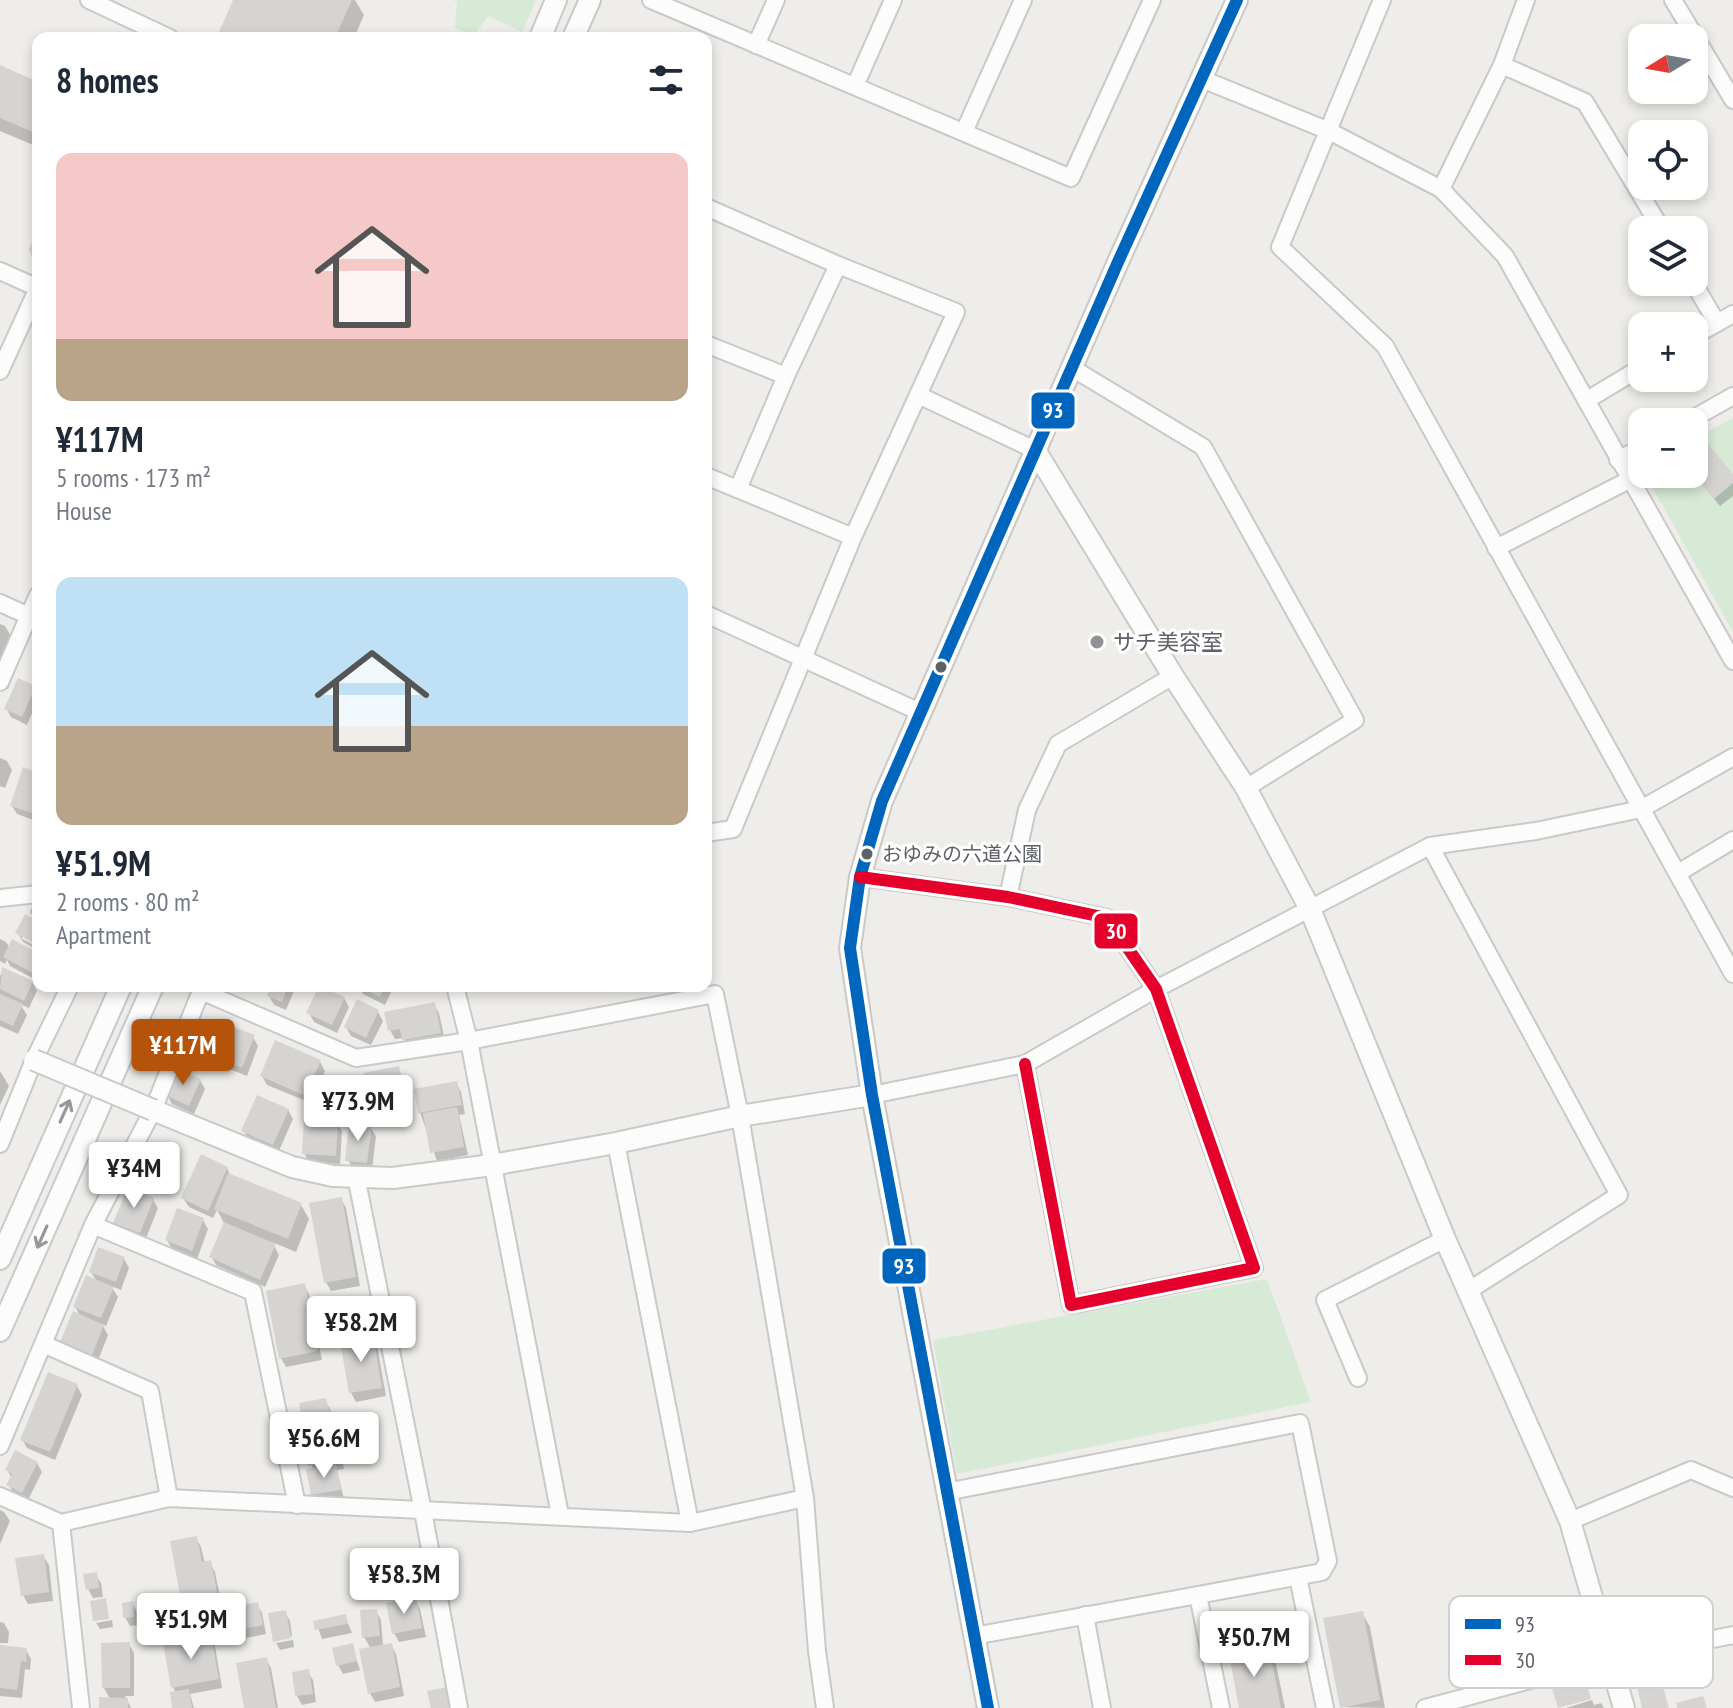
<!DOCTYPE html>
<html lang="en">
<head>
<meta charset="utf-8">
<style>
  body { margin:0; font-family:"PT Sans Narrow","Noto Sans JP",sans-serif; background:#f2f2f3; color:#1f2937; height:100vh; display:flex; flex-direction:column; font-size:30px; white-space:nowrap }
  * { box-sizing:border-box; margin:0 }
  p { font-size:26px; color:#747a83 }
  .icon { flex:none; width:44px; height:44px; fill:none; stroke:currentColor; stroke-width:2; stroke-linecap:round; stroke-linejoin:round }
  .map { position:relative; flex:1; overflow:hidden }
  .drawer { position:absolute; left:32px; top:32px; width:680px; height:960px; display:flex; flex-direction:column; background:#fff; border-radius:16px; box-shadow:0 4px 12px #0003 }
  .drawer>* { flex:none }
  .needle { width:52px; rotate:259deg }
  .tools { position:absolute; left:1628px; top:24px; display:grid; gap:16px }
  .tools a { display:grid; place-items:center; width:80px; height:80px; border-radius:16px; background:#fff; box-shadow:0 4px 12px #0003; font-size:40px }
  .price { position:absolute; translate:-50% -68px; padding:0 18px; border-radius:8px; background:#fff; color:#222; font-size:26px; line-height:52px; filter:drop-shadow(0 2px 4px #0008) }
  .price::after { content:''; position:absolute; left:50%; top:48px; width:24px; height:18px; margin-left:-12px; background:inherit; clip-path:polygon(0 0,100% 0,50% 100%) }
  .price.on { background:#b45309; color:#fff }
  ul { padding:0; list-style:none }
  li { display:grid; align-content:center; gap:16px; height:424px; padding:0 24px }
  li span { display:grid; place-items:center; height:248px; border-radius:16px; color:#555 }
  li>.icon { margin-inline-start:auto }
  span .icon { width:144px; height:144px; fill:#fffc; stroke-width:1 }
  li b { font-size:34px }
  h2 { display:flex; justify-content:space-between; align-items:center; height:96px; padding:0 24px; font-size:34px }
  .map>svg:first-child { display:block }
</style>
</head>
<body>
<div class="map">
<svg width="1733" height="1708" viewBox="0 0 1733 1708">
  <rect width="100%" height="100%" fill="#eeede9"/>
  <g fill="#d7ead6">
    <polygon points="453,0 536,0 522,32 488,16 474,35 455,28 457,2"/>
    <polygon points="1733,418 1733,632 1645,474 1694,474 1694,439"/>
    <polygon points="1267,1279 1311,1402 957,1474 933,1340"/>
  </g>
  <g fill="#0003">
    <polygon points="235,0 355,0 364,15 354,38 225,38 221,32"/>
    <polygon points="0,67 38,84 38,147 0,131"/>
    <polygon points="1694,449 1733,477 1733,496 1720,506 1694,474"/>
    <polygon points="0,624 5,626 22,655 8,689 0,686"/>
    <polygon points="34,688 38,700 27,725 11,717 6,708"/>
    <polygon points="0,758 7,761 12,770 5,788 0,786"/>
    <polygon points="38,775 38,816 36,821 17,814 12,806"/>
    <polygon points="33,905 38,907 38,943 22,935 22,939 38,947 38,950 23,942 18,933 36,922 30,912"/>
    <polygon points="0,939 6,942 10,948 38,955 38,981 10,966 7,960 5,964 0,961"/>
    <polygon points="3,969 32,982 37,991 29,1008 20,1004 27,1015 18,1034 0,1026 0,976"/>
    <polygon points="273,986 296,986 286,1010 274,1005 269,996"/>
    <polygon points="359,986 394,986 385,1005 363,994"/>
    <polygon points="344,998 349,1007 337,1033 314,1022 309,1013"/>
    <polygon points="434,1004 439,1013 445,1041 409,1049 404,1038 395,1039 390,1030"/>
    <polygon points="378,1012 383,1021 371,1045 351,1036 346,1027"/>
    <polygon points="253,1037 258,1046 247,1076 222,1066 217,1057"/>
    <polygon points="320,1062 325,1071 311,1103 267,1085 262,1076"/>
    <polygon points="398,1069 403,1078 410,1117 378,1123 373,1114"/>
    <polygon points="0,1071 9,1086 0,1105"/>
    <polygon points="200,1080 205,1089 194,1114 172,1104 167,1095"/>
    <polygon points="456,1083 461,1092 465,1114 459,1115 468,1155 437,1161 420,1112"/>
    <polygon points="288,1110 293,1119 278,1153 249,1140 244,1131"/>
    <polygon points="337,1122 342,1131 340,1164 309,1162 304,1153"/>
    <polygon points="370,1127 376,1136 372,1171 353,1169 348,1160"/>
    <polygon points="172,1154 177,1163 165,1191 144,1182 138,1173"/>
    <polygon points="227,1168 231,1177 301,1205 309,1219 296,1252 272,1242 279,1255 265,1287 216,1265 211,1256 224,1223 217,1210 213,1218 189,1207 183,1198"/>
    <polygon points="341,1199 346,1208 360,1286 331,1291 326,1282"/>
    <polygon points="153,1200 158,1208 145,1241 121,1232 116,1223"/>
    <polygon points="203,1220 208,1229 197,1259 172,1249 167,1240"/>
    <polygon points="124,1259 129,1268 121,1290 111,1286 118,1297 106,1326 102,1324 108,1335 97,1363 68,1350 62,1342 81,1317 75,1307 97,1282 91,1272"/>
    <polygon points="304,1285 309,1294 322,1360 286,1367 281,1358"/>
    <polygon points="372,1337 377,1346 386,1396 356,1402 351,1393"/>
    <polygon points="77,1386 82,1395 55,1460 27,1448 22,1439"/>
    <polygon points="325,1400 330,1409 339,1441 344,1469 337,1470 344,1499 318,1504 313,1495 313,1470 307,1433"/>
    <polygon points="37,1463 42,1472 28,1500 14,1494 9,1485 12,1478 7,1470"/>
    <polygon points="0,1510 4,1512 10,1521 0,1544"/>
    <polygon points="196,1538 201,1547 205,1564 210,1563 215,1572 224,1617 191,1624 186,1615"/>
    <polygon points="43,1556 49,1565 53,1601 28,1604 23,1595"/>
    <polygon points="95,1574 101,1583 103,1597 93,1598 88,1589"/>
    <polygon points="415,1600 420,1609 426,1637 399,1642 394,1633"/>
    <polygon points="132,1603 137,1612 138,1625 130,1626 125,1617"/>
    <polygon points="257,1604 262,1613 266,1634 246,1638 241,1629"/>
    <polygon points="376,1611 381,1620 383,1646 391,1645 396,1654 404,1696 375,1702 370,1693 371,1649 364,1637"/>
    <polygon points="285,1612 290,1621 292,1636 275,1639"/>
    <polygon points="1362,1613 1370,1627 1385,1708 1342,1707"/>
    <polygon points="345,1616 352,1633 322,1639 316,1622"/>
    <polygon points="112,1620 113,1627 100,1629 96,1623"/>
    <polygon points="0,1622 4,1623 9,1632 8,1643 0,1643"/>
    <polygon points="210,1637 215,1646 222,1688 190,1694 194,1708 174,1708 176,1693 173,1687"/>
    <polygon points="293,1640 294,1647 280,1650 276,1643"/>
    <polygon points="129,1644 134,1653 134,1696 125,1696 131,1708 101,1708 110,1699 104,1688"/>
    <polygon points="352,1646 360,1670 343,1674 338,1665"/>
    <polygon points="0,1647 26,1650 31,1659 30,1670 25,1669 22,1698 0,1696"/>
    <polygon points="1268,1650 1276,1664 1285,1708 1241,1708 1241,1654"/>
    <polygon points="266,1659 271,1668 278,1708 246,1708"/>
    <polygon points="308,1672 313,1680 316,1702 302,1705 297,1696 294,1674"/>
    <polygon points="1592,1700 1594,1705 1601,1703 1604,1708 1566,1708"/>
  </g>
  <g fill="#d5d4d2">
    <polygon points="233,0 352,0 335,38 232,38 219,32"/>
    <polygon points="0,65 38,82 38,134 0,118"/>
    <polygon points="38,229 38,271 29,249"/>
    <polygon points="1703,438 1733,474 1733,483 1714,499 1694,475 1694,446"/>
    <polygon points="18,678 36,686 22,717 4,709"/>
    <polygon points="23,767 38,773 38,795 32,813 10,806"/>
    <polygon points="25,914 38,921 38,945 15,933"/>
    <polygon points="12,939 38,953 38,962 33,973 3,957"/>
    <polygon points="2,967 33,981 24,1001 0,989"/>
    <polygon points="271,986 288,986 282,1002 267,996"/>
    <polygon points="319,986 345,997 332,1025 306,1013"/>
    <polygon points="358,986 385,986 380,997"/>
    <polygon points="0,994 23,1004 13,1026 0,1020"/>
    <polygon points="357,999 379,1010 366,1038 344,1027"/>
    <polygon points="435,1002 441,1033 402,1040 400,1029 388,1031 384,1012"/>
    <polygon points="228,1025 255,1035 242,1068 215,1058"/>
    <polygon points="275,1040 321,1060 306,1096 260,1076"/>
    <polygon points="399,1066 407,1108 371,1115 363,1073"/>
    <polygon points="176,1068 201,1079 189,1106 165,1095"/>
    <polygon points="457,1081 462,1105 418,1113 414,1089"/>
    <polygon points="257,1095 289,1109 273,1145 241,1131"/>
    <polygon points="457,1107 464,1147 430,1153 423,1113"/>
    <polygon points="304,1118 338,1120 336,1156 302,1154"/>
    <polygon points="349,1123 372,1125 367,1163 345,1161"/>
    <polygon points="149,1142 173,1152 160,1184 136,1173"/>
    <polygon points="201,1154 228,1167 208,1211 181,1198"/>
    <polygon points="228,1173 302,1203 288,1239 214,1209"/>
    <polygon points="128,1187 154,1198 140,1233 113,1223"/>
    <polygon points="342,1197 356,1277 324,1283 309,1203"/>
    <polygon points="177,1208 204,1218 192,1251 165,1240"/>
    <polygon points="224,1222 276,1244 260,1280 209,1257"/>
    <polygon points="98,1247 125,1257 116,1282 89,1272"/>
    <polygon points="86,1275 114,1287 101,1318 73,1307"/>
    <polygon points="305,1283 318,1351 279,1359 266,1291"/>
    <polygon points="73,1311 104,1325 92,1355 60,1342"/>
    <polygon points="373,1335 382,1388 349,1393 340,1341"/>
    <polygon points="48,1372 78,1384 50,1452 20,1440"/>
    <polygon points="326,1398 333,1429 305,1434 299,1403"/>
    <polygon points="335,1430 340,1460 308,1466 303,1437"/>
    <polygon points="15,1450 38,1462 22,1493 6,1485 12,1474 5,1470"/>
    <polygon points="336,1464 341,1490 311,1495 306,1469"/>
    <polygon points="197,1536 202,1562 211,1560 220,1609 184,1616 170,1541"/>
    <polygon points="44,1554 49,1592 21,1596 15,1558"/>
    <polygon points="97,1572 99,1588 86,1590 83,1574"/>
    <polygon points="416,1597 422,1628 392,1634 386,1603"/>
    <polygon points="106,1598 109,1619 93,1621 90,1601"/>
    <polygon points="133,1601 134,1617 123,1618 122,1603"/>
    <polygon points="258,1602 263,1625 239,1630 234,1607"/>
    <polygon points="377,1609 380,1636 362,1638 360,1610"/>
    <polygon points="286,1610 291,1638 273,1642 268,1613"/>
    <polygon points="1363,1611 1380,1700 1340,1708 1323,1618"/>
    <polygon points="346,1614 348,1624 315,1630 313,1621"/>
    <polygon points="211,1635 219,1679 171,1688 163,1643"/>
    <polygon points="130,1642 130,1688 102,1688 101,1643"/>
    <polygon points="353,1643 357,1661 336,1666 332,1648"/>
    <polygon points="392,1643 400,1687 368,1694 359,1649"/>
    <polygon points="0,1645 27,1648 26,1662 21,1661 17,1690 0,1688"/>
    <polygon points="1239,1647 1241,1652 1269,1647 1281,1708 1239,1708 1228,1649"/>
    <polygon points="267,1657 276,1708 244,1708 236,1663"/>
    <polygon points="309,1669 313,1694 295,1696 292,1672"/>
    <polygon points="1584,1676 1591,1699 1558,1708 1551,1685"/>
    <polygon points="1661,1680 1669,1708 1642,1708 1637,1687"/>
    <polygon points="447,1687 452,1708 431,1708 427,1691"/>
    <polygon points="189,1689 192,1708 172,1708 170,1692"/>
    <polygon points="1703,1696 1707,1708 1677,1708 1676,1703"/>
    <polygon points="99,1697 128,1698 128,1708 99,1708"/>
  </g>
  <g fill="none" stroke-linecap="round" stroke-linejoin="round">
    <defs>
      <g id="minor">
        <polyline points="89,0 170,38"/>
        <polyline points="651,0 1071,178 1152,0"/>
        <polyline points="1382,0 1280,247 1385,346 1733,974"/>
        <polyline points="1673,0 1733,100"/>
        <polyline points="756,45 776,0"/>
        <polyline points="1502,65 1585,102 1662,230"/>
        <polyline points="1202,79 1329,131 1441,189 1505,256 1733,661"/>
        <polyline points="855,86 893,0"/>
        <polyline points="964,132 1023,0"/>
        <polyline points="1441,189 1502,65 1526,0"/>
        <polyline points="706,207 838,265 956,312 853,537 733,829 706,833"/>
        <polyline points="0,271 38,288"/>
        <polyline points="1693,282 1717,323"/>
        <polyline points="1694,336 1733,314"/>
        <polyline points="706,344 786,376"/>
        <polyline points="1072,368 1203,447 1355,720 1246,788"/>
        <polyline points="0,371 38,288"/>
        <polyline points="918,395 1035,450"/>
        <polyline points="1587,400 1642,367"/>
        <polyline points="1687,422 1733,396"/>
        <polyline points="1618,460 1642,447"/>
        <polyline points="706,476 853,537"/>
        <polyline points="738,489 786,376 838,265"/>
        <polyline points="1496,548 1631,479"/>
        <polyline points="0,603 29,616"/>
        <polyline points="706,614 922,713"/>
        <polyline points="0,682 38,595"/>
        <polyline points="1430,846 1619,1195 1468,1291"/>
        <polyline points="1678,873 1733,840"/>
        <polyline points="860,877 1008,897 1107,918 1156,989 1254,1268 1071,1305 1025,1064"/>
        <polyline points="1008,897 1027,810 1058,744 1173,676"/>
        <polyline points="0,898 38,894"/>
        <polyline points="455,986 469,1041 560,1515"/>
        <polyline points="872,1095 1025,1064 1156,989 1430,846 1536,831 1641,809 1733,757"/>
        <polyline points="616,1143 690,1523"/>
        <polyline points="0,1144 34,1060 70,986"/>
        <polyline points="356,1176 423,1511 459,1708"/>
        <polyline points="93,1225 253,1292 297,1505"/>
        <polyline points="43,1344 150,1391 169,1498"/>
        <polyline points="1358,1378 1325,1300 1445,1239"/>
        <polyline points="0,1446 93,1225 153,1110 201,991 356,1058 469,1041 715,994 740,1116 805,1498 817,1651 825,1708"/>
        <polyline points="946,1492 1300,1423 1328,1561 1322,1572 1198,1595 1221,1708"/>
        <polyline points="0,1496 61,1523 169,1498 690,1523 805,1498"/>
        <polyline points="1570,1521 1691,1470 1733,1488"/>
        <polyline points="61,1523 81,1708"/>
        <polyline points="1298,1577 1325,1708"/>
        <polyline points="1085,1615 1102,1708"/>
        <polyline points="974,1636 1198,1595"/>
        <polyline points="1425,1708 1610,1659 1733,1635"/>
      </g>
      <g id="tertiary">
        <polyline points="540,38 556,0"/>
        <polyline points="573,38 590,0"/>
        <polyline points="1035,450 1173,676 1246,788 1310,909 1445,1239 1570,1521 1624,1708"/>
        <polyline points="153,1110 292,1167 333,1176 393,1178 492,1165 616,1143 740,1116 872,1095"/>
        <polyline points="0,1259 121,986"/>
        <polyline points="0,1331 153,986"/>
        <polyline points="988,1708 872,1095 850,948 860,877 882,801 1118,262 1237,0"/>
      </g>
    </defs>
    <use href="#minor" stroke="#cac9ca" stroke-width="20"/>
    <use href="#tertiary" stroke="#cac9ca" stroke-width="24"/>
    <use href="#minor" stroke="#fcfcfc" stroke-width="16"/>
    <use href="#tertiary" stroke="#fcfcfc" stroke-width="20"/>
    <defs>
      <polyline id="tertiary-bridge" points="34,1060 153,1110"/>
    </defs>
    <use href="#tertiary-bridge" stroke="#cac9ca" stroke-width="24" stroke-linecap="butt"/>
    <use href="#tertiary-bridge" stroke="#fcfcfc" stroke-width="20"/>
    <defs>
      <polyline id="bus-1" points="988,1708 872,1095 850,948 860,877 882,801 1118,262 1237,0"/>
      <polyline id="bus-2" points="860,877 1008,897 1107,918 1156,989 1254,1268 1071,1305 1025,1064"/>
    </defs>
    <use href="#bus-1" stroke="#fff" stroke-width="18"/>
    <use href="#bus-2" stroke="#fff" stroke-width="18"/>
    <use href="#bus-1" stroke="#0065bd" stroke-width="12"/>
    <use href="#bus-2" stroke="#e4002b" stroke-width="12"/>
  </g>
  <defs><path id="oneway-shaft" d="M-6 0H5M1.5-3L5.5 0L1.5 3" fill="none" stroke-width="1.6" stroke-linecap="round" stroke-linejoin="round" transform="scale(2)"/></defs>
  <g stroke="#95979b">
    <use href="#oneway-shaft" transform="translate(65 1111) rotate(-66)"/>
    <use href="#oneway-shaft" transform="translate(42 1237) rotate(114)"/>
  </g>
  <circle fill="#909294" stroke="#fff" stroke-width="3" cx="1097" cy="642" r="8"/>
  <g fill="#5e6167" stroke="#fff" stroke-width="3">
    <circle cx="941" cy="667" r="7"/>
    <circle cx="867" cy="854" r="7"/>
  </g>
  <g text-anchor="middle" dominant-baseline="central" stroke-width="6" stroke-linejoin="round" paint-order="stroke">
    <g font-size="20" fill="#5e6167" stroke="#fff" text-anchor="start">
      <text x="882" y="854">おゆみの六道公園</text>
    </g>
    <g font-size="22" fill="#5e6167" stroke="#fff" text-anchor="start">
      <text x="1113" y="642">サチ美容室</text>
    </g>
  </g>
  <rect x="1449" y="1596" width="264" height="92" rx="12" fill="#fff" stroke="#cfd0d1" stroke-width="2"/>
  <rect x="1465" y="1619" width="36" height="10" fill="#0065bd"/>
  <rect x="1465" y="1655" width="36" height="10" fill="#e4002b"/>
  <g font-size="22" fill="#5e6167">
    <text x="1515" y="1632">93</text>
    <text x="1515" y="1668">30</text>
  </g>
  <g stroke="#fff" stroke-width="3">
    <rect x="1030" y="391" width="46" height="39" rx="8" fill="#0065bd"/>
    <rect x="1093" y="912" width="46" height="38" rx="8" fill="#e4002b"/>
    <rect x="881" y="1247" width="46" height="38" rx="8" fill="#0065bd"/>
  </g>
  <g font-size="22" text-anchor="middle" font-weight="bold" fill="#fff">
    <text x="1053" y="418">93</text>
    <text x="1116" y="939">30</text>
    <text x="904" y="1274">93</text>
  </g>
</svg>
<div class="tools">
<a><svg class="needle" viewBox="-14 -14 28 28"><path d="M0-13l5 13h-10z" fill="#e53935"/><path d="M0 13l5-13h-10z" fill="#747a83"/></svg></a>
<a><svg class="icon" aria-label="locate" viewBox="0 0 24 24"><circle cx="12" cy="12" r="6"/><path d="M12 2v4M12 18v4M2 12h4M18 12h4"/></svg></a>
<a><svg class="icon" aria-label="layers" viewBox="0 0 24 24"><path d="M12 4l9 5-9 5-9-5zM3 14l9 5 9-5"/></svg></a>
<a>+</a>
<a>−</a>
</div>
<b class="price on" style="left:183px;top:1087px">¥117M</b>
<b class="price" style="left:358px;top:1143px">¥73.9M</b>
<b class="price" style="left:134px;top:1210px">¥34M</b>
<b class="price" style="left:361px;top:1364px">¥58.2M</b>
<b class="price" style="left:324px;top:1480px">¥56.6M</b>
<b class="price" style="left:404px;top:1616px">¥58.3M</b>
<b class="price" style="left:191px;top:1661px">¥51.9M</b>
<b class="price" style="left:1254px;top:1679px">¥50.7M</b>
<section class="drawer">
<h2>8 homes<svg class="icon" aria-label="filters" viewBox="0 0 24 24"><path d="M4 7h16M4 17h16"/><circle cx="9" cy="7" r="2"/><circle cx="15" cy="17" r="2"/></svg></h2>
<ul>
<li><span style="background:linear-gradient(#f6c9c9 75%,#b9a48a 0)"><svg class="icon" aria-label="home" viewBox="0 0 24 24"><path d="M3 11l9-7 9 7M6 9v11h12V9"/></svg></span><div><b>¥117M</b><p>5 rooms · 173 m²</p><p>House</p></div></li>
<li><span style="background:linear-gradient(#bfe0f5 60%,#b9a48a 0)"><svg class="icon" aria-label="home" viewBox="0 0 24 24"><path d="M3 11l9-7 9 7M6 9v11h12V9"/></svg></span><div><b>¥51.9M</b><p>2 rooms · 80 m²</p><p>Apartment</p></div></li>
</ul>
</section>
</div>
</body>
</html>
